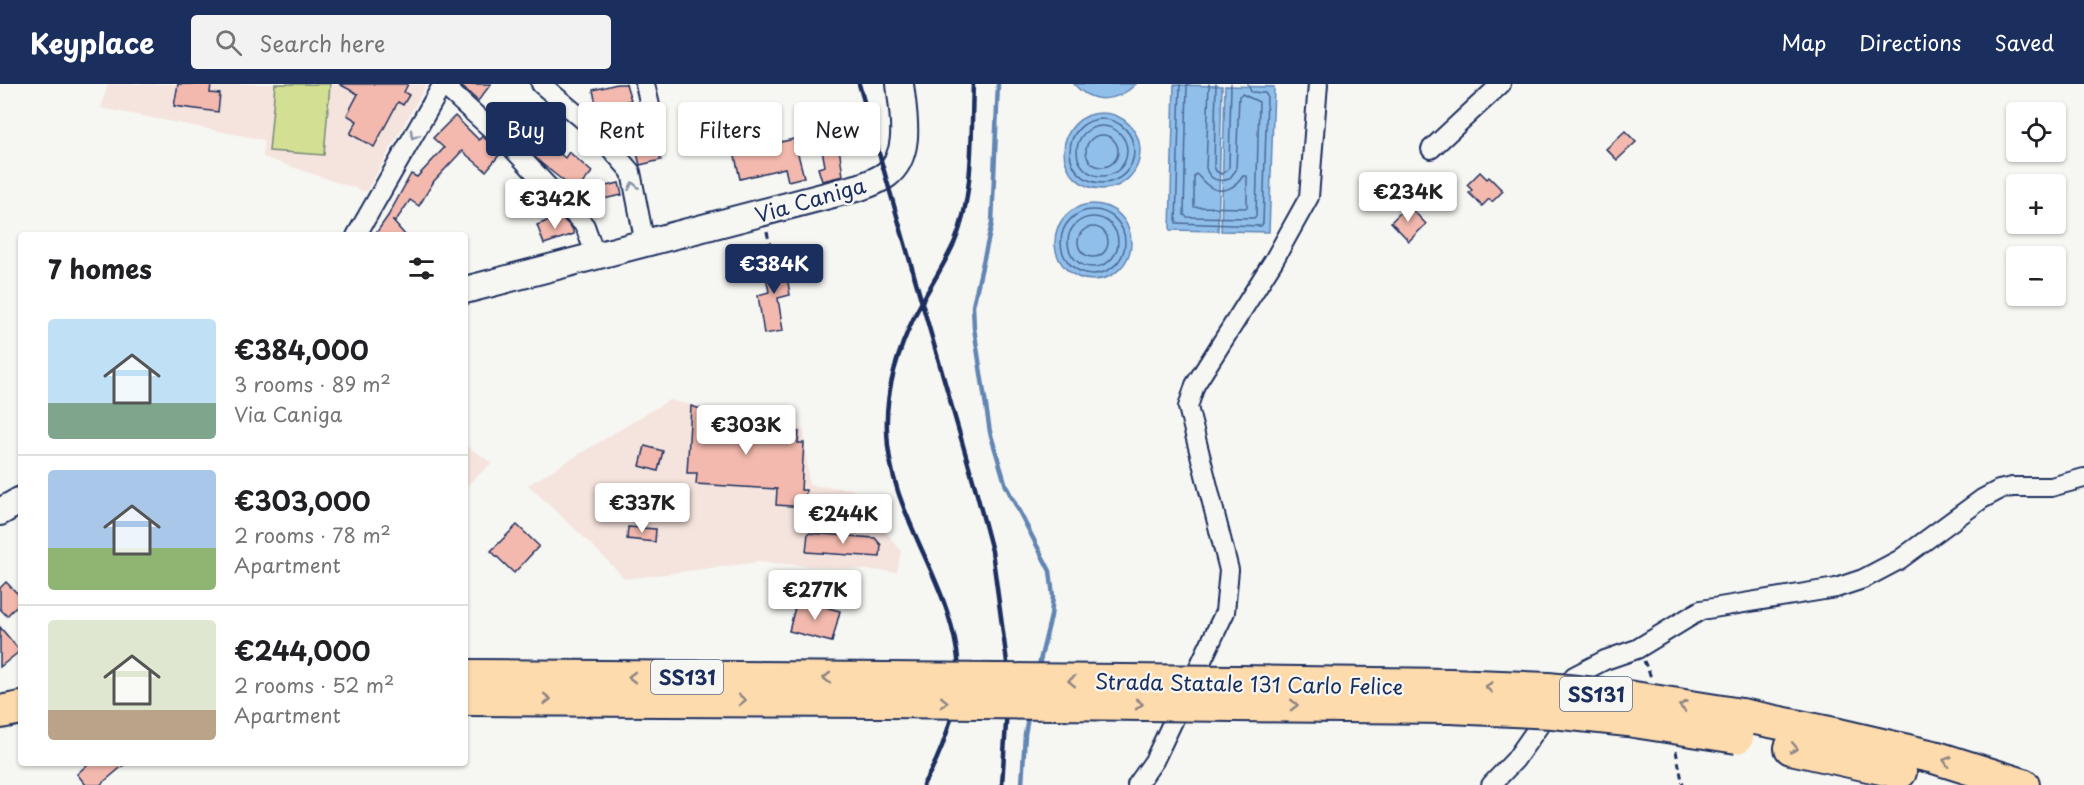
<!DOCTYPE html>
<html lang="en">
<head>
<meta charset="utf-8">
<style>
  body { margin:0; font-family:"Playpen Sans",sans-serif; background:#f2f2f2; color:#202124; height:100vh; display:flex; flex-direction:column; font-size:22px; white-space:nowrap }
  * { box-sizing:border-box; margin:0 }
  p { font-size:20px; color:#757577 }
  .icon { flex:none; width:33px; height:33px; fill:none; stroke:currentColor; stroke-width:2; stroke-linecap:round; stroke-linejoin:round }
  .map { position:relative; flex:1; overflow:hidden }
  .sheet { position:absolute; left:18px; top:148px; width:450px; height:534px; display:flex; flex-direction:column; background:#fff; border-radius:6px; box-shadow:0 2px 4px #0004 }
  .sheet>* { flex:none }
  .banner { position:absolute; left:486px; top:18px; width:570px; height:54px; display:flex; gap:12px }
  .fabs { position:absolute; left:2006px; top:18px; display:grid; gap:12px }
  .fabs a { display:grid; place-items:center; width:60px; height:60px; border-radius:6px; background:#fff; box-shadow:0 2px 4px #0004; font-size:30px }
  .price { position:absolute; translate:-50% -51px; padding:0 14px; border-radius:6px; background:#fff; color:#222; font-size:20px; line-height:39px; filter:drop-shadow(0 2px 3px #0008) }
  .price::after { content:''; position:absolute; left:50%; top:36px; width:18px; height:14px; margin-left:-9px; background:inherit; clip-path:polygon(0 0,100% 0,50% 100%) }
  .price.current { background:#1b2f5e; color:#fff }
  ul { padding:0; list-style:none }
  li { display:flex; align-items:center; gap:18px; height:150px; padding:0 30px }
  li+li { border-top:2px solid #e0e0e0 }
  li span { display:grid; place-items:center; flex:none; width:168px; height:120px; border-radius:6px; color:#555 }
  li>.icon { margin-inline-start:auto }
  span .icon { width:72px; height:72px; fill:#fffc; stroke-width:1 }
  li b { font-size:26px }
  h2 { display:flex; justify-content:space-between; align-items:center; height:72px; padding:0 30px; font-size:26px }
  .tag { padding:0 21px; border-radius:6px; background:#fff; box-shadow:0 2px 4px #0004; font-size:21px; line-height:54px }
  .tag.current { background:#1b2f5e; color:#fff }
  header { display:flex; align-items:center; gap:36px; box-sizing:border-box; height:84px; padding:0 30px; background:#1b2f5e; color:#fff }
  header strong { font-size:28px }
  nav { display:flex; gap:33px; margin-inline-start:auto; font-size:21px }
  .search { width:420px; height:54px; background:#f2f2f2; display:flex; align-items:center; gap:15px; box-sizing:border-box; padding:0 21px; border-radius:6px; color:#757577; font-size:22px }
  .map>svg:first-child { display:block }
</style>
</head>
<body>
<header>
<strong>Keyplace</strong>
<div class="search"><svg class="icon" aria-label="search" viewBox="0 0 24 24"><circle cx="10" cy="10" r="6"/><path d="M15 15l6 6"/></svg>Search here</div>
<nav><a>Map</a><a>Directions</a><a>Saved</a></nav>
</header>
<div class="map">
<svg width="2084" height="701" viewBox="0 0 2084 701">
  <rect width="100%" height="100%" fill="#f6f6f2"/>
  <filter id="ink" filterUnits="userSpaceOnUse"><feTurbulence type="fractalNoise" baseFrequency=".0167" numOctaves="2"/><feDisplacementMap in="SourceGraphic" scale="12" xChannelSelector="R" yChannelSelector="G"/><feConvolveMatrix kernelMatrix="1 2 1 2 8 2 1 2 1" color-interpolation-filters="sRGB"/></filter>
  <g filter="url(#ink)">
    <g fill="#f5e4de">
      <polygon points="108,0 427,0 366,108 263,73 264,56 101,24"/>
      <polygon points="669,316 804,346 809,401 851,405 901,467 897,488 758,478 625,495 595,464 528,401"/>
      <polygon points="465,361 492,379 465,403"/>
    </g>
    <polygon fill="#d3e093" stroke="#778878" stroke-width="1.5" points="275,0 330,0 324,71 269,67"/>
    <g fill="#91bfeb" stroke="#6285b3" stroke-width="1.5">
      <path d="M1074,0H1136C1117,18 1092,21 1074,0Z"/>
      <polygon points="1174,1 1222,2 1218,147 1170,146"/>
      <polygon points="1225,2 1274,3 1269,148 1221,147"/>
      <circle cx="1102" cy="67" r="38"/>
      <circle cx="1093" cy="158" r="38"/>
    </g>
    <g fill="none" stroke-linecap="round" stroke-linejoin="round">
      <g stroke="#4a6996" stroke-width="1.5">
        <polyline points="1180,0 1176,139 1261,142 1263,139 1267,12 1265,9 1251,8 1248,0"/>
        <path d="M1187,0L1184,131L1187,133L1254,134L1256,132L1259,18L1242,10L1239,12L1236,86L1229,95C1218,99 1209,95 1206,84L1209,0"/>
        <polyline points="1216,0 1214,82 1216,87 1221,90 1227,87 1229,83 1231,0"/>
        <circle cx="1102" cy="67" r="32"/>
        <circle cx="1102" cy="67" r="25"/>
        <circle cx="1102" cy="67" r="16"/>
        <path d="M1196,90C1200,93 1202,97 1206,100C1219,112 1235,105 1243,92H1247V124L1194,123V93Z"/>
        <circle cx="1093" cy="158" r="32"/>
        <circle cx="1093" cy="158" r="25"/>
        <circle cx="1093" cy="158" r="15"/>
      </g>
      <g stroke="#6285b3" stroke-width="4.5">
        <polyline points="998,0 992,139 973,222 974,244 990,348 1006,402 1050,487 1053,512 1051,532 1038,585"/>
        <polyline points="1022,701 1025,650 1029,628"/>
      </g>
    </g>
    <g fill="#f3b9ae" stroke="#1b2f5e" stroke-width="1.5">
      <polygon points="178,0 211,0 210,9 220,10 218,28 174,22"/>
      <polygon points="339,0 408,0 404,8 409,11 403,21 398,18 374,63 350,50 357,37 347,31 358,10"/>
      <polygon points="459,0 491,0 478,17"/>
      <polygon points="617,0 626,0 631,16 597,25 593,6"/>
      <polygon points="505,25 513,32 516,28 527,38 536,27 548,36 541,44 550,52 545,57 565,74 569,68 592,88 576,107 541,79 497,35"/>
      <polygon points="455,32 479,56 482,52 501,69 486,87 462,67 434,97 419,122 410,116 395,138 392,136 406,152 374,152 388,132 411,90 417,93 444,64 433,54"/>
      <polygon points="1625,47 1636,58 1617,76 1606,65"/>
      <polygon points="654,48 661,76 640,81 633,54"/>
      <polygon points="794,55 804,93 788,97 785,84 740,95 735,72 748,69 747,62 771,56 772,60"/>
      <polygon points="838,56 843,92 822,97 818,84 825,82 821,60"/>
      <polygon points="1480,88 1487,95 1489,93 1503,107 1492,118 1489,115 1482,122 1469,109 1472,106 1467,101"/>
      <polygon points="619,99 622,111 580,120 577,109"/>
      <polygon points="1408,121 1426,140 1409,157 1391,138"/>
      <polygon points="560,132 572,144 574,150 544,160 537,141"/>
      <polygon points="784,173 790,211 778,214 783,247 764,250 758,211 769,208 763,176"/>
      <polygon points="691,322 769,346 799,348 798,359 804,359 801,406 806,406 805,423 776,421 777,405 696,400 697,389 687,389"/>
      <polygon points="645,362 663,367 658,387 640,382"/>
      <polygon points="517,441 539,462 514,489 491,467"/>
      <polygon points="628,443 656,445 655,458 627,455"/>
      <polygon points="808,449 875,454 881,461 880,473 806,468"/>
      <polygon points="6,498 21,513 21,517 7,532 0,525 0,504"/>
      <polygon points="802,517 840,527 832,558 789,547 796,519 801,520"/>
      <polygon points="0,543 20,567 0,583"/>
      <polygon points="88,680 125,680 100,701 86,701 77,690"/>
    </g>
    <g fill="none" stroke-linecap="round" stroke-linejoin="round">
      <defs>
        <g id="street">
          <polyline points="541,0 592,43 631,88 645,160"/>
          <polyline points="443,1 512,64 585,142 596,173"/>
          <polyline points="592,43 651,26 645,0"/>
          <polyline points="1431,65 1501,0"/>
          <polyline points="356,152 443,0"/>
          <polyline points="1137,701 1154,677 1225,528 1229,486 1188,323 1195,301 1274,176 1309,113 1318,0"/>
          <polyline points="1491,701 1515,676 1574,592 1605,576 1637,565 1701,526 1836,504 1863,495 1899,476 1982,415 1999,406 2012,403 2051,403 2084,394"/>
        </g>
        <g id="secondary">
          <path d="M465,206L860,103C869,100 879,96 886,91C913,71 903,28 900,0"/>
          <polyline points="0,428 21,416"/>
        </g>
        <g id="highway">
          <polyline points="465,592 886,595"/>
          <polyline points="1236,598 1450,601"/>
          <polyline points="465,615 886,617"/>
          <polyline points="1235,621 1450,623"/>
          <polyline points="0,628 21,624"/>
          <polyline points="1741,631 1839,651 1934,673 2023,701"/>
          <polyline points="1791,664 1900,688"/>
        </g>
      </defs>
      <use href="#street" stroke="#1b2f5e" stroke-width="22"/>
      <use href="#secondary" stroke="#1b2f5e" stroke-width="30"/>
      <use href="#highway" stroke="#1b2f5e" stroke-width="36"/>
      <g stroke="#1b2f5e" stroke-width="3" stroke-dasharray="6 4.5" stroke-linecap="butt">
        <polyline points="767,148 772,170"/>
        <polyline points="1644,577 1651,593"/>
        <polyline points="1676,667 1683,701"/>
      </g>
      <use href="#street" stroke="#f6f6f2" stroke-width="18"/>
      <use href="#secondary" stroke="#f6f6f2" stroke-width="26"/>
      <use href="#highway" stroke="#fedbac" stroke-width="32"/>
      <g stroke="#1b2f5e" stroke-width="4.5">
        <polyline points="859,0 975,403 992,467 1009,593 1002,701"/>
        <path d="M923,701C944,667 964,607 957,567C951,530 936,497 921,464C904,426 888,390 887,347C885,306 898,266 916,229C928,205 944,182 955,157C974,112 971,49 973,0"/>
      </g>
      <defs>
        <g id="highway-bridge">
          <polyline points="886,595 1236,598"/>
          <polyline points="1450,601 1548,605 1634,614 1741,631"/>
          <polyline points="886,617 1235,621"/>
          <polyline points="1450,623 1553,628 1628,636 1737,653"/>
        </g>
      </defs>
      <use href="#highway-bridge" stroke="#1b2f5e" stroke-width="36" stroke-linecap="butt"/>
      <use href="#highway-bridge" stroke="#fedbac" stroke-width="32"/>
    </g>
    <defs><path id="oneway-chevron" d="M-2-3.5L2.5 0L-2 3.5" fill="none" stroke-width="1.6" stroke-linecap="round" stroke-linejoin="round" transform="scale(1.5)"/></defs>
    <g stroke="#8892a8">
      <use href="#oneway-chevron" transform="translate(414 51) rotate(120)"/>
      <use href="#oneway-chevron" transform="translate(633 102) rotate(-101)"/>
    </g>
    <g stroke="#8c8585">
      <use href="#oneway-chevron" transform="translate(632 593) rotate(-180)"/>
      <use href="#oneway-chevron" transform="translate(827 594) rotate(-180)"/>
      <use href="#oneway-chevron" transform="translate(1072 597) rotate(-179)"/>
      <use href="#oneway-chevron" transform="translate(1489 603) rotate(-177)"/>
      <use href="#oneway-chevron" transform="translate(547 615)"/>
      <use href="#oneway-chevron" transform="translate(742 616)"/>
      <use href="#oneway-chevron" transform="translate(944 618) rotate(1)"/>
      <use href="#oneway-chevron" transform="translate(1139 620) rotate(1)"/>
      <use href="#oneway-chevron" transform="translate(1294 621) rotate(1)"/>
      <use href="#oneway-chevron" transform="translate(1683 622) rotate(-171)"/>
      <use href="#oneway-chevron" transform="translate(1794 664) rotate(11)"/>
      <use href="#oneway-chevron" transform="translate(1947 677) rotate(-162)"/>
    </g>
  </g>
  <g text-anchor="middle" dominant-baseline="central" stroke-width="4.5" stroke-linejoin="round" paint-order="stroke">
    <g fill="#f6f6f2" stroke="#5d6b8a" stroke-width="1.5">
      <rect x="651" y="576" width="72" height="34" rx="4.5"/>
      <rect x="1560" y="593" width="72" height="34" rx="4.5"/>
    </g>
    <g font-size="20" font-weight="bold" fill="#1b2f5e">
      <text x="687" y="593">SS131</text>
      <text x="1596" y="610">SS131</text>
    </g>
    <g font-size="21" fill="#1b2f5e" stroke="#f6f6f2">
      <text transform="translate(810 115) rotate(-16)">Via Caniga</text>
      <text transform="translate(1249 599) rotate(1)">Strada Statale 131 Carlo Felice</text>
    </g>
  </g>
</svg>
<div class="fabs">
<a><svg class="icon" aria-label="locate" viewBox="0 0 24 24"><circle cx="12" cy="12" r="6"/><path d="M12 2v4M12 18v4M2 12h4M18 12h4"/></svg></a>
<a>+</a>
<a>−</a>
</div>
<b class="price" style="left:1408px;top:139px">€234K</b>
<b class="price" style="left:555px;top:146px">€342K</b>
<b class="price current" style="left:774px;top:211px">€384K</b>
<b class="price" style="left:746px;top:372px">€303K</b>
<b class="price" style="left:642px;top:450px">€337K</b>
<b class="price" style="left:843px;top:461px">€244K</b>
<b class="price" style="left:815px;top:537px">€277K</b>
<div class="banner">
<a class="tag current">Buy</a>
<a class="tag">Rent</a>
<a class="tag">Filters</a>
<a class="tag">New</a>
</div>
<section class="sheet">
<h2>7 homes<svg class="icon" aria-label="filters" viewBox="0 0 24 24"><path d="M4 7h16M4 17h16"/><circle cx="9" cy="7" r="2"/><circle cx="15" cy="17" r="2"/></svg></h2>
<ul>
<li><span style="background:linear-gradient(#bfe0f5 70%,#7fa58c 0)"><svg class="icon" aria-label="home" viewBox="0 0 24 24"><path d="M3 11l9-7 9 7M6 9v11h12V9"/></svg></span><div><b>€384,000</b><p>3 rooms · 89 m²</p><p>Via Caniga</p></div></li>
<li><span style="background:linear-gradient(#a9c7e8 65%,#8fb573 0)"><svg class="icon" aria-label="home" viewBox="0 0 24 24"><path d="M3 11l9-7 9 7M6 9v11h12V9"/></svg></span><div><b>€303,000</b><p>2 rooms · 78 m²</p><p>Apartment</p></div></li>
<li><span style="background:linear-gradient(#dfe7d0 75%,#b9a48a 0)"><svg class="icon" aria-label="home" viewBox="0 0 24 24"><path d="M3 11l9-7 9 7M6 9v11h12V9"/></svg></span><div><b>€244,000</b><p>2 rooms · 52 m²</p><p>Apartment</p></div></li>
</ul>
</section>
</div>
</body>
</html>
